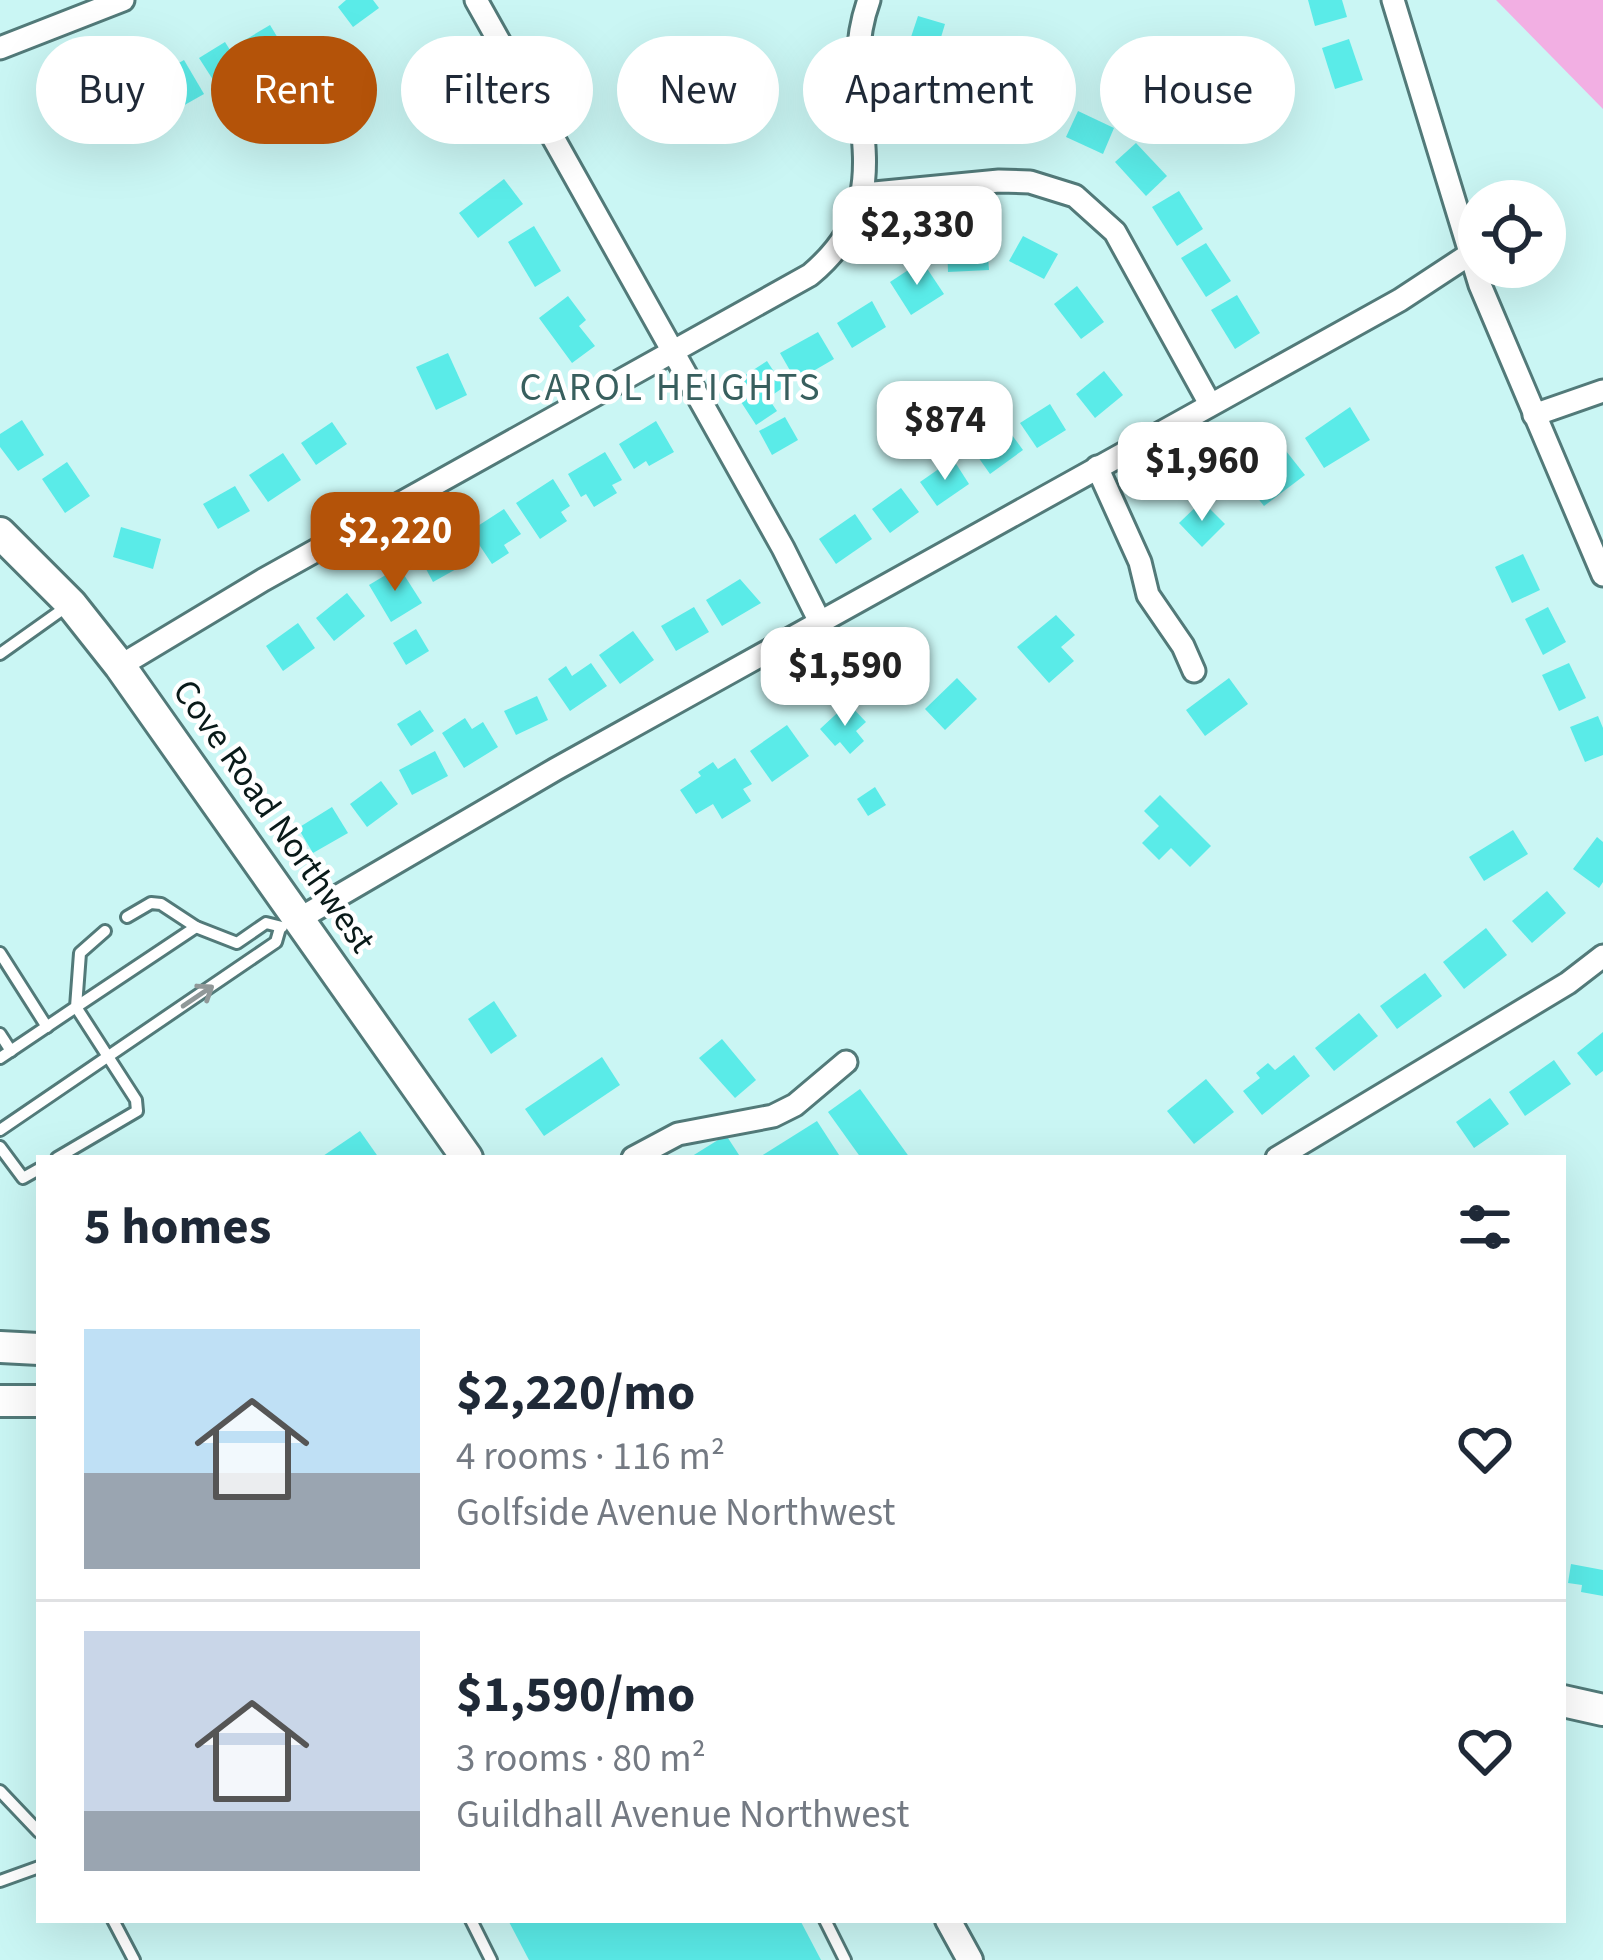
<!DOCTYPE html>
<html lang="en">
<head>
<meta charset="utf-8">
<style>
  body { margin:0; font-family:"Source Sans 3",sans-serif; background:#f6f6f7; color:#1f2937; height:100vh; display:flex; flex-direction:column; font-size:45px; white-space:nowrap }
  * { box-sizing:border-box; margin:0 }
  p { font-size:39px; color:#747a83 }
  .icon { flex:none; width:66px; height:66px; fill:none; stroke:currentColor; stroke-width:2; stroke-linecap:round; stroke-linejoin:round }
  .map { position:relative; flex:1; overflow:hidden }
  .details { position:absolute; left:36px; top:1155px; width:1530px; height:768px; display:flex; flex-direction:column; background:#fff; border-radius:0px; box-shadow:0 12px 48px #0002 }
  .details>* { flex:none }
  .guide { position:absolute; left:36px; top:36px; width:1533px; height:108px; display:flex; gap:24px }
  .controls { position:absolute; left:1458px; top:180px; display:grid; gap:24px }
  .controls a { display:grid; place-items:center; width:108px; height:108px; border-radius:50%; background:#fff; box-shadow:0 12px 48px #0002; font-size:60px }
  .price { position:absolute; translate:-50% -102px; padding:0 27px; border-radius:24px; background:#fff; color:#222; font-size:39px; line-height:78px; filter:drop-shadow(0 3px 6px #0008) }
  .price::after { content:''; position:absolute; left:50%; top:72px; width:36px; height:27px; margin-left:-18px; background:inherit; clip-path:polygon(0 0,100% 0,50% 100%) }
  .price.selected { background:#b45309; color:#fff }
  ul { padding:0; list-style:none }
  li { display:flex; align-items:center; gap:36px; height:300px; padding:0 48px }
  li+li { border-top:3px solid #e0e1e3 }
  li span { display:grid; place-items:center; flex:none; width:336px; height:240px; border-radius:0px; color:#555 }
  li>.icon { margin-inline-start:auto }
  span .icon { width:144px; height:144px; fill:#fffc; stroke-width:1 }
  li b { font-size:51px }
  h2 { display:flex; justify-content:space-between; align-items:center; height:144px; padding:0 48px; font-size:51px }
  .pill { padding:0 42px; border-radius:54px; background:#fff; box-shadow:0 12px 48px #0002; font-size:42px; line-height:108px }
  .pill.selected { background:#b45309; color:#fff }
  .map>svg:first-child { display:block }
</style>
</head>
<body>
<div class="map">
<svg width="1603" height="1960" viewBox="0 0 1603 1960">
  <rect width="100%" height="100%" fill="#caf6f4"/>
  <polygon fill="#f2afe3" points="1496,0 1603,0 1603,109"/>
  <g fill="#5aebe8">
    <polygon points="346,0 373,0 379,8 353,27 338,7"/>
    <polygon points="1308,0 1342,0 1347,17 1315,26"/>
    <polygon points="918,16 945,24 933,64 905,55"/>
    <polygon points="270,25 287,53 262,68 245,40"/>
    <polygon points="1349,39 1363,80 1335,89 1322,48"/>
    <polygon points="225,42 243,71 217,86 199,58"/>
    <polygon points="184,60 204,94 181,107 161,73"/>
    <polygon points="911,91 986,91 986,117 959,117 959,107 944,107 944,135 911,135"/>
    <polygon points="1012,99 1051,104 1047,132 1008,127"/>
    <polygon points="1078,111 1114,128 1103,154 1066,137"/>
    <polygon points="1136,143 1167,176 1146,196 1115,162"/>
    <polygon points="504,179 523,204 478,238 459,213"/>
    <polygon points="1179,191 1203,229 1177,246 1152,207"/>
    <polygon points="534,226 561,271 535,287 508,242"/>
    <polygon points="1023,236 1058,254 1044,279 1009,261"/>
    <polygon points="987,241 989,270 948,272 947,243"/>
    <polygon points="1206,243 1231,281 1206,297 1181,258"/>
    <polygon points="922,261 944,294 911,315 890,282"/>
    <polygon points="1077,286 1104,322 1081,339 1054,304"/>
    <polygon points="1237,295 1260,333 1235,349 1211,310"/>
    <polygon points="568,296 586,320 579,326 595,346 572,363 539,318"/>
    <polygon points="872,301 886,327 852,348 837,323"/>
    <polygon points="818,332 834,359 796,381 780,353"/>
    <polygon points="448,353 467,395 436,410 416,367"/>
    <polygon points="767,361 784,387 768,398 777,411 756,425 730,385"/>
    <polygon points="1104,371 1123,395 1095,418 1076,394"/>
    <polygon points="1050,404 1066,430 1037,448 1020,423"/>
    <polygon points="1350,407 1370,440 1324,468 1305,438"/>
    <polygon points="785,417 798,440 772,455 759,431"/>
    <polygon points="22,420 44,455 18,471 0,447 0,434"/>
    <polygon points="656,421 674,452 649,466 646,461 634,469 619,444"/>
    <polygon points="332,422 347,444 316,465 301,443"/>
    <polygon points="1006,427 1023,450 990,474 969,444 990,429 994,435"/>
    <polygon points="1286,451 1305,475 1264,506 1245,482"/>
    <polygon points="605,452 622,480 612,485 617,493 594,507 586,494 581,497 568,474"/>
    <polygon points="283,453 301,480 268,502 249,475"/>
    <polygon points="953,459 969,484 937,506 920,482"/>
    <polygon points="67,462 90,496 65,513 42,479"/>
    <polygon points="553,479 570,506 561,512 567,521 540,539 516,503"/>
    <polygon points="235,486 250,511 218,529 203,504"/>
    <polygon points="901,488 919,512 890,533 872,509"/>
    <polygon points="1202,501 1225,524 1202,547 1179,523"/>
    <polygon points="504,509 521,534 504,545 509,553 492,564 470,531"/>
    <polygon points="855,514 872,539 836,564 819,539"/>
    <polygon points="121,527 161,539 153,569 113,557"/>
    <polygon points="452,537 467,563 433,582 419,556"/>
    <polygon points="1523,554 1540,590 1512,603 1495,567"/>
    <polygon points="399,567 422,603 391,622 369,585"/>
    <polygon points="740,579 761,603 722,626 706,600"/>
    <polygon points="347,593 365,616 334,641 316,618"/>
    <polygon points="694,607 709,632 676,651 661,626"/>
    <polygon points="1548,607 1566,642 1543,655 1525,619"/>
    <polygon points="1056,615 1075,635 1061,647 1074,661 1049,683 1017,647"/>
    <polygon points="298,623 315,648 283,671 266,646"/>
    <polygon points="416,629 429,651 406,665 393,643"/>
    <polygon points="633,631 654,660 620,684 599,655"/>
    <polygon points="591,663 607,686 570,711 548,679 566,666 572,676"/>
    <polygon points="1569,663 1586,698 1559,711 1542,675"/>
    <polygon points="957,678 977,699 945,730 925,709"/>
    <polygon points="1229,678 1248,704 1205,736 1186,710"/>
    <polygon points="537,696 548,720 516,735 504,711"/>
    <polygon points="848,703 866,722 856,731 864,741 850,754 840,742 835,746 820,729"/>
    <polygon points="420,710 434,731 411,746 397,724"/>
    <polygon points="1598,716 1603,728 1603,755 1585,762 1570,727"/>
    <polygon points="465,718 472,729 483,722 498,747 464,768 442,733"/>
    <polygon points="787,725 809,756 772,782 750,751"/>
    <polygon points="435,751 448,776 412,795 399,770"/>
    <polygon points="735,758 752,784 743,789 751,801 722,819 713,804 696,814 680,790 701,776 698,772 713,762 718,769"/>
    <polygon points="381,781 398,804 367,827 350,804"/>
    <polygon points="875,787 886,805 868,816 857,799"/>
    <polygon points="1160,795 1211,846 1190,867 1171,848 1159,860 1142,843 1159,826 1144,811"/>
    <polygon points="332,807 348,833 313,853 298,828"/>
    <polygon points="1513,830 1528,854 1484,881 1469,857"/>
    <polygon points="1597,837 1603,842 1603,882 1599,888 1573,869"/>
    <polygon points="1547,891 1566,913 1532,943 1512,921"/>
    <polygon points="1486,928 1507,955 1464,989 1443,962"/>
    <polygon points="1425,973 1442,996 1397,1029 1380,1006"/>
    <polygon points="494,1001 517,1036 491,1054 468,1019"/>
    <polygon points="1359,1013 1378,1036 1334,1071 1315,1048"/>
    <polygon points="1603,1032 1603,1071 1596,1076 1577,1053"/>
    <polygon points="722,1039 756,1080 735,1098 699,1058"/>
    <polygon points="1294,1055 1310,1076 1262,1115 1243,1091 1260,1078 1256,1073 1268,1063 1275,1070"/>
    <polygon points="602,1057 620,1085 544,1136 525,1109"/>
    <polygon points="1554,1060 1571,1084 1525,1116 1509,1092"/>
    <polygon points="1206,1079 1234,1112 1194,1144 1167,1111"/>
    <polygon points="860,1089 910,1158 861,1158 828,1112"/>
    <polygon points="1490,1098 1509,1124 1474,1148 1456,1122"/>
    <polygon points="817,1121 841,1158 758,1158"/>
    <polygon points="360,1131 379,1158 320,1158"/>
    <polygon points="726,1135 741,1158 689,1158"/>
    <polygon points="1571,1564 1603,1570 1603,1596 1581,1592 1582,1585 1568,1583"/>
    <polygon points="508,1920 800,1920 821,1960 529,1960"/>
  </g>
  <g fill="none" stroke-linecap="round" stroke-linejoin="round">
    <defs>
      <g id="service">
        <polyline points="0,654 66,607"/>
        <polyline points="127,917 151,903 161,904 196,927 237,943 266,923 282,927"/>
        <polyline points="0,953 47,1027"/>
        <polyline points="0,1034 11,1051"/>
        <polyline points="0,1058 76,1007 80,953 105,931"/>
        <polyline points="0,1130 276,942 280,928"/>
        <polyline points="0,1147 23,1178 39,1169"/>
        <polyline points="57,1158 137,1111 136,1100 76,1007 196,927"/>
        <polyline points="0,1791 39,1832"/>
        <polyline points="0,1881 39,1867"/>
        <polyline points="113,1920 134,1960"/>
        <polyline points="471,1920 491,1960"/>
        <polyline points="825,1920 845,1960"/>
      </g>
      <g id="minor">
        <polyline points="476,0 783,548 820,622"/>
        <polyline points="1393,0 1480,285 1603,575"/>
        <polyline points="0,48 123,0"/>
        <polyline points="864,194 999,181 1030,182 1075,196 1115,232 1210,404"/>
        <polyline points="1534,415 1603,391"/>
        <polyline points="1097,467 1140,562 1148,595 1183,646 1194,671"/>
        <path d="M120,666L263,580L810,275C913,189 831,104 869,0"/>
        <polyline points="299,919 556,769 1400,300 1470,254"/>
        <polyline points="633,1158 678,1134 773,1116 795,1105 846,1062"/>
        <polyline points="1277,1158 1568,983 1603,956"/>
      </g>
      <polyline id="tertiary" points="948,1920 970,1960"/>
      <g id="secondary">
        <polyline points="0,533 71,604 120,666 467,1158"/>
        <polyline points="0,1347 39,1349"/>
        <polyline points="0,1401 39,1401"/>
        <polyline points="1563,1701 1603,1710"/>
      </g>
    </defs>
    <use href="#service" stroke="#527a79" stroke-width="16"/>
    <use href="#minor" stroke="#527a79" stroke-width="27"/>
    <use href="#tertiary" stroke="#527a79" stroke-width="30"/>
    <use href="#secondary" stroke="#527a79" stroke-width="36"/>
    <use href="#service" stroke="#fff" stroke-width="10"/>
    <use href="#minor" stroke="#fff" stroke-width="21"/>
    <use href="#tertiary" stroke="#fff" stroke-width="24"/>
    <use href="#secondary" stroke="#fff" stroke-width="30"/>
  </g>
  <defs><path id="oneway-shaft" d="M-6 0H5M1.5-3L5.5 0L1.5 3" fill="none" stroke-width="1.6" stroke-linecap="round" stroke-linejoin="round" transform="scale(3)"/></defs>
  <use stroke="#909898" href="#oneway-shaft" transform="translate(198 996) rotate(-34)"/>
  <g text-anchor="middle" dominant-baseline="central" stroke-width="9" stroke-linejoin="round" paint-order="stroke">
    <g font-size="36" fill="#091a19" stroke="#fff">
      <text transform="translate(274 816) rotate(55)">Cove Road Northwest</text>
    </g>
    <g font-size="39" letter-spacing="3" fill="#385f5e" stroke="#fff">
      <text x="671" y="388">CAROL HEIGHTS</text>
    </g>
  </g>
</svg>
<div class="controls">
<a><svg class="icon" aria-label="locate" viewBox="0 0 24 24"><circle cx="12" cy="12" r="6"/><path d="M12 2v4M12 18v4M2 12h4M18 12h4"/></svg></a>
</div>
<b class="price" style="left:917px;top:288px">$2,330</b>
<b class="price" style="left:945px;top:483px">$874</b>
<b class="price" style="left:1202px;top:524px">$1,960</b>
<b class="price selected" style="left:395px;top:594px">$2,220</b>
<b class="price" style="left:845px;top:729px">$1,590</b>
<div class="guide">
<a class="pill">Buy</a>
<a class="pill selected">Rent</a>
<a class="pill">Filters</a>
<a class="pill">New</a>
<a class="pill">Apartment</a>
<a class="pill">House</a>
</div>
<section class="details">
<h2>5 homes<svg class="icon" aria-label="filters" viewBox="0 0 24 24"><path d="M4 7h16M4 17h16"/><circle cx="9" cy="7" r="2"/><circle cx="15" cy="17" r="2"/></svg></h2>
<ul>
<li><span style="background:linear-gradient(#bfe0f5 60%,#9aa5b1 0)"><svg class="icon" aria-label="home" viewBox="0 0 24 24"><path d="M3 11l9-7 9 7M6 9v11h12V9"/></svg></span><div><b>$2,220/mo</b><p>4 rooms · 116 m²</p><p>Golfside Avenue Northwest</p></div><svg class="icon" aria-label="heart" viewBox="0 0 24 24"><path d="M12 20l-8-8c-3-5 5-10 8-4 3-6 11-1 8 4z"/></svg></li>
<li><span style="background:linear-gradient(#c9d6e8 75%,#9aa5b1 0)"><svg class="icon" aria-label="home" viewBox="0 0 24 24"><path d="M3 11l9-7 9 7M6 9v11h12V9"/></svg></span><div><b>$1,590/mo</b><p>3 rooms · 80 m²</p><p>Guildhall Avenue Northwest</p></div><svg class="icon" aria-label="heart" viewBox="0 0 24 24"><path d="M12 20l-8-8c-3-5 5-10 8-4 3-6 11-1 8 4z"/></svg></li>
</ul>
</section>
</div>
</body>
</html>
